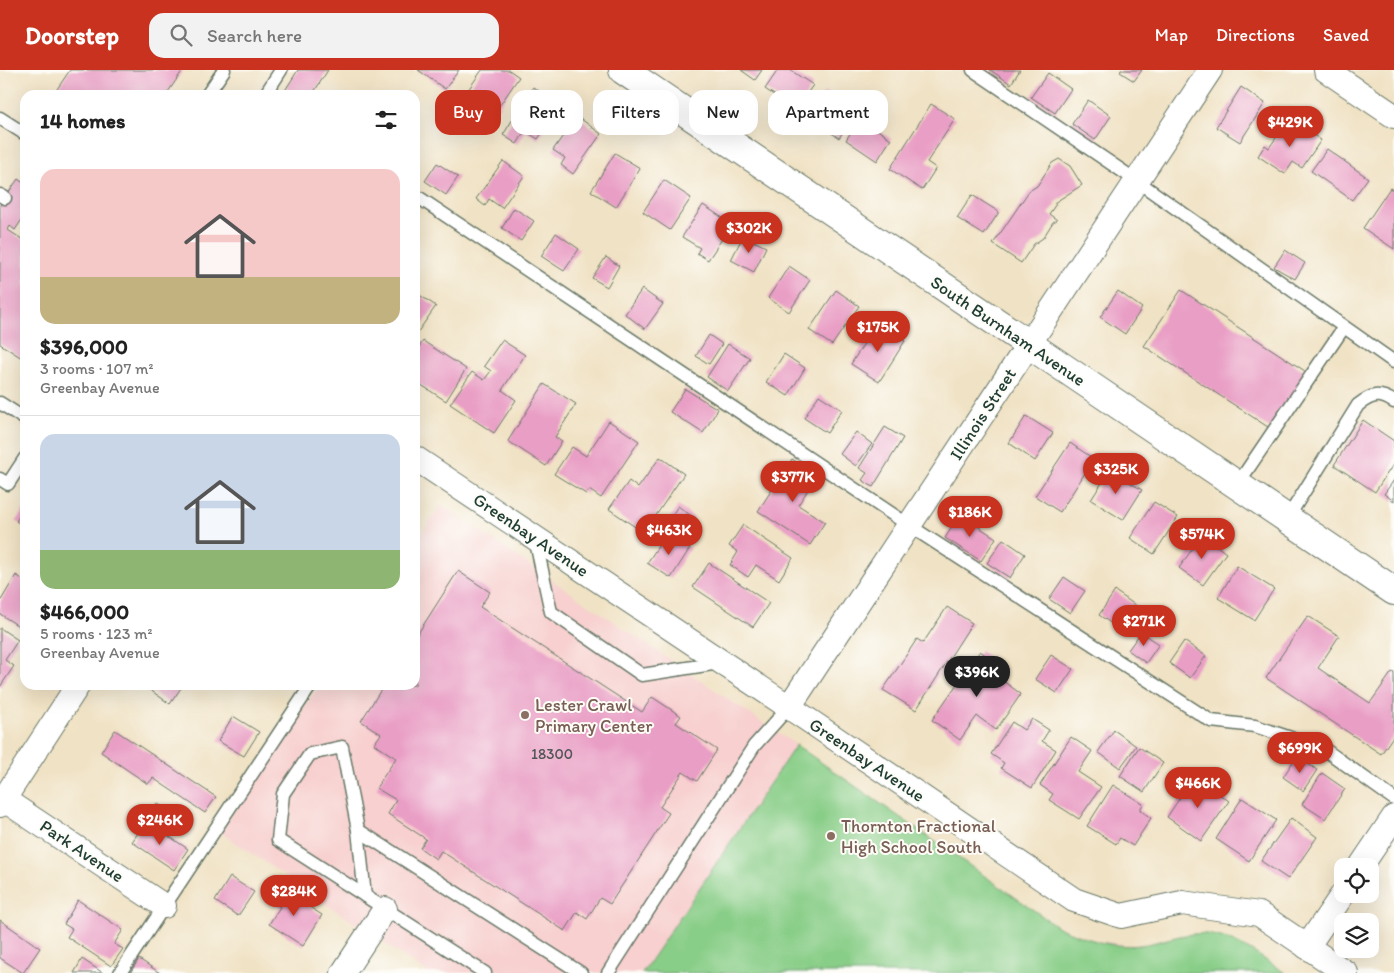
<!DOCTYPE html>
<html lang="en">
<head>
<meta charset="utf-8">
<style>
  body { margin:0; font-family:Itim,sans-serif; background:#f2f2f2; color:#222; height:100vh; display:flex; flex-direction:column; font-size:19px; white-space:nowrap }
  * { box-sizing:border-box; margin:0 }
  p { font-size:16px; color:#767676 }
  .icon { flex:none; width:28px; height:28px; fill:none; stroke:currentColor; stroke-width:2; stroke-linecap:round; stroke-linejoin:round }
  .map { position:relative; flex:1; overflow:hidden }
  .panel { position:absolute; left:20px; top:20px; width:400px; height:600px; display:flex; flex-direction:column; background:#fff; border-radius:15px; box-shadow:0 5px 20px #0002 }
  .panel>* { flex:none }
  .guide { position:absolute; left:435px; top:20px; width:475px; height:45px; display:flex; gap:10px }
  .controls { position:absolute; left:1334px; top:788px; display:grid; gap:10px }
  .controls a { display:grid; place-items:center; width:45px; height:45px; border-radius:10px; background:#fff; box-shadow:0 5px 20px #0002; font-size:25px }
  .price { position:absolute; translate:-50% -42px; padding:0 11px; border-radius:18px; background:#c8321e; color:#fff; font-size:16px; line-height:32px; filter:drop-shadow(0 1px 2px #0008) }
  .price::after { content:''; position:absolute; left:50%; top:30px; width:15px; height:11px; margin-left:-8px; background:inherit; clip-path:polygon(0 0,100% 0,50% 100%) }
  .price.current { background:#222; color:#fff }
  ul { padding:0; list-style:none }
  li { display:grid; align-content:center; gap:10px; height:265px; padding:0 20px }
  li+li { border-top:1px solid #e0e0e0 }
  li span { display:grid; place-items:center; height:155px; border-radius:15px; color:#555 }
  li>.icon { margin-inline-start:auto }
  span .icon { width:90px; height:90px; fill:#fffc; stroke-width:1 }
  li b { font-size:21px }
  h2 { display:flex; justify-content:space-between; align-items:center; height:60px; padding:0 20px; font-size:21px }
  .tag { padding:0 18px; border-radius:15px; background:#fff; box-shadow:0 5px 20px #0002; font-size:18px; line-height:45px }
  .tag.current { background:#c8321e; color:#fff }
  header { display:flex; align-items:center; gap:30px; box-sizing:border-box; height:70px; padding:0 25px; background:#c8321e; color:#fff }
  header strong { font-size:24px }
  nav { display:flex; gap:28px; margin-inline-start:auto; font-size:18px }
  .search { width:350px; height:45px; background:#f2f2f2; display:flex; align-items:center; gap:12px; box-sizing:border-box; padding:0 18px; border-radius:15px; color:#767676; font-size:19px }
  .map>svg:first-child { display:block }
</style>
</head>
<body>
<header>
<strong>Doorstep</strong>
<div class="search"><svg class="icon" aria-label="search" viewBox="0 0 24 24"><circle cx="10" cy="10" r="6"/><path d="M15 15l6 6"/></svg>Search here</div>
<nav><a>Map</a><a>Directions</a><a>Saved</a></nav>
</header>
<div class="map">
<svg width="1394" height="903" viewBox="0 0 1394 903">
  <rect width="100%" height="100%" fill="#fdfcf7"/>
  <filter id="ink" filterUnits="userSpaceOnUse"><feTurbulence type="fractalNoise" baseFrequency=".02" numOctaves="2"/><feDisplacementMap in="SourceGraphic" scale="10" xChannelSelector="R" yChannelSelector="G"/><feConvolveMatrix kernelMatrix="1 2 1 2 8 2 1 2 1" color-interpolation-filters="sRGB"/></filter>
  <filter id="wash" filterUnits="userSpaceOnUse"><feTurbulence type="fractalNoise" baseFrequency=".0096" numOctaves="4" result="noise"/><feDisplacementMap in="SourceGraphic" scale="20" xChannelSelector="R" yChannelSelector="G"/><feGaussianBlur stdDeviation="1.12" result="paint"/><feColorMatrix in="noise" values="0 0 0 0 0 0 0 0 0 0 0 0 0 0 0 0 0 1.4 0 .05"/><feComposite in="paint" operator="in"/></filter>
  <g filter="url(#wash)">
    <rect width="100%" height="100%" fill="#f0e2c4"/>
    <polygon fill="#f7d0cf" points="441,435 796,675 1058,857 1082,868 1127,875 1146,874 1187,865 1207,864 1226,869 1248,878 1285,903 428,903 220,762 319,615 415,615 415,473"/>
    <path fill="#89ce88" stroke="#54865e" d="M796,675L1058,857C1085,869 1117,880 1147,874C1167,870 1186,862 1207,864C1236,868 1261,887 1285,903H642Z"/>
    <g id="blocks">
      <g fill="#e99ec5">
        <polygon points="70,0 183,0 166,25 53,25"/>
        <polygon points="298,0 328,0 312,25 289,25 284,22"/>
        <polygon points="418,0 459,0 445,19"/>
        <polygon points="482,0 509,0 519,7 489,51 469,37 475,29 466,23"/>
        <polygon points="741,0 762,0 755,10"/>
        <polygon points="778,0 790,0 813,15 797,38 809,46 825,22 856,43 839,68 765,19"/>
        <polygon points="990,0 1020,0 1011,14"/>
        <polygon points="1121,0 1142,0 1134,11 1120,2"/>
        <polygon points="1048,3 1071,19 1055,43 1031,27"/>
        <polygon points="533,17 561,35 538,69 525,61 517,74 503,65"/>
        <polygon points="1241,17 1265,33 1240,72 1216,57"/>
        <polygon points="1088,30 1111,46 1095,70 1072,54"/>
        <polygon points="931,34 955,49 927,92 936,98 922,120 890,99"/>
        <polygon points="577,46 601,64 573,104 561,95 565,88 553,80"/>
        <polygon points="860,48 891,69 877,91 846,70"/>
        <polygon points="1289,49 1321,70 1302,98 1293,92 1285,104 1258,86 1265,75 1269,78"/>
        <polygon points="1327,79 1368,108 1352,130 1311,101"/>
        <polygon points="615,83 640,98 616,137 591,121"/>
        <polygon points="1059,89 1070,96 1082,115 1054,133 1056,134 1049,144 1057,150 1053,152 1043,168 1034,174 1021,193 993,174 1029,121 1037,116 1052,93"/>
        <polygon points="503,91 524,106 502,138 489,129 485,136 476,129"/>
        <polygon points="437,93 458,107 446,125 425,111"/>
        <polygon points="18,109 25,114 25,145 15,160 10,156 8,160 25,171 25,290 0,274 0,135"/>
        <polygon points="664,110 691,128 670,160 643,142"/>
        <polygon points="1390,118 1394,121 1394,179 1363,158"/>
        <polygon points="972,125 999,142 984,165 957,148"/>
        <polygon points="703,135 732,154 708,190 697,183 700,178 682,167"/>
        <polygon points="514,138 534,151 521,171 502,158"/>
        <polygon points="556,163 579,179 564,201 541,186"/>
        <polygon points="743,166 766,177 754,202 731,190"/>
        <polygon points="1285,180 1305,193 1295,209 1274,197"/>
        <polygon points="606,187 619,196 607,217 592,208"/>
        <polygon points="789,196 810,210 789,242 768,228"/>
        <polygon points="642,219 663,234 645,259 625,244"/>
        <polygon points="836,220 859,236 832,275 809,260"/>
        <polygon points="1181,220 1308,303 1271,359 1144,276"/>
        <polygon points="1118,221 1142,238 1125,264 1100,247"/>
        <polygon points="415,222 436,236 415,266"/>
        <polygon points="877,253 905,271 879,312 851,294"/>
        <polygon points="709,265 722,274 709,294 696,286"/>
        <polygon points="502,270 525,285 502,320 516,330 494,363 450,334 472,302 484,310 491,301 484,296"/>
        <polygon points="423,271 466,299 446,331 415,311 415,283"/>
        <polygon points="728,274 750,288 728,321 707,307"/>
        <polygon points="784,284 805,298 788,326 766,312"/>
        <polygon points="544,314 576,334 555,367 562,371 546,396 508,371"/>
        <polygon points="685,319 718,339 703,363 670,342"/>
        <polygon points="819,325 842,340 827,363 804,348"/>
        <polygon points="1026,346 1053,363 1035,391 1009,373"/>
        <polygon points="1363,350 1394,371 1394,393 1375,422 1334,395"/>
        <polygon points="609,351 639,371 601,428 589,420 586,424 554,404 572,377 586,386"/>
        <polygon points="885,357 903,368 873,417 862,410 867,403 859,398"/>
        <polygon points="856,362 872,374 856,396 840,384"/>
        <polygon points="1070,373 1094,389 1060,442 1035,426"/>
        <polygon points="660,387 684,404 644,463 609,439 629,411 638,418"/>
        <polygon points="792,389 817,406 798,435 825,452 810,475 758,441"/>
        <polygon points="1110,400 1142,420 1123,450 1091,430"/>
        <polygon points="1394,410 1394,431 1384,424"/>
        <polygon points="1154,432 1178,447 1154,484 1130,468"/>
        <polygon points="678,436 694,448 681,468 664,457"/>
        <polygon points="25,438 25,457 16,451"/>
        <polygon points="960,445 996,468 981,491 945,468"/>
        <polygon points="743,455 793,488 779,510 756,495 748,507 730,495 738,482 729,476"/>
        <polygon points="667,463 690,478 671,508 647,493"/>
        <polygon points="1202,465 1226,483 1203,515 1179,498"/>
        <polygon points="1003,469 1025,484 1010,508 987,493"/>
        <polygon points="709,493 769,533 753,557 693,517"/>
        <polygon points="1237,496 1274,519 1254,550 1218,528"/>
        <polygon points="458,501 490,522 480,537 642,642 652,627 681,646 676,653 717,680 697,711 683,702 660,737 669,743 610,834 600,828 587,849 577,842 565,861 441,781 436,789 420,778 426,769 388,744 396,730 376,718 396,688 374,674 381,664 361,651 384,615 415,615 415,568"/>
        <polygon points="16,505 25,511 25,556 23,559 0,544 0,532"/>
        <polygon points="1064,507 1085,521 1070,543 1049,529"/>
        <polygon points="1115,521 1138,537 1122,561 1099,545"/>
        <polygon points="947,537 972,553 916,640 883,620 917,569 923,573"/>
        <polygon points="1308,546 1339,566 1318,598 1370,633 1392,602 1394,603 1394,665 1381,684 1266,608"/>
        <polygon points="0,558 18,570 5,590 14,596 0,617"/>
        <polygon points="1141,562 1159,574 1146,593 1128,580"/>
        <polygon points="1184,571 1206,586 1190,608 1169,593"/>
        <polygon points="980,581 1005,599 999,608 1021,624 996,660 977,646 960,670 932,650"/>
        <polygon points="1051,585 1073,599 1057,623 1035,609"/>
        <polygon points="143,615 183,615 170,634"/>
        <polygon points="233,646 259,662 244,686 218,671"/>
        <polygon points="1032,649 1049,660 1042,671 1056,680 1032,718 1001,698 1004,693 991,684 1012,652 1024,660"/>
        <polygon points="115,660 216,727 205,743 153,708 148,714 101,682"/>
        <polygon points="1114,660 1136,676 1120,698 1098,682"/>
        <polygon points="1071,667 1092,681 1078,702 1101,717 1079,749 1049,730 1053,724 1040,715"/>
        <polygon points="1139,677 1163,693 1144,722 1120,706"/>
        <polygon points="1297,686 1317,700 1303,721 1283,707"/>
        <polygon points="1322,703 1345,719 1325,749 1302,734"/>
        <polygon points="1194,707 1229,731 1201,771 1167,747"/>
        <polygon points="1113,715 1143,734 1140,740 1151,748 1133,776 1120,768 1116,774 1087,756"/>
        <polygon points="1242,728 1276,750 1249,791 1216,769"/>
        <polygon points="157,733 181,750 172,763 148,746"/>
        <polygon points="1291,748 1317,767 1288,809 1261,791"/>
        <polygon points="146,751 188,779 174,800 132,772"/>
        <polygon points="230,807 254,822 238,846 215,831"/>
        <polygon points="278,817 322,845 303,876 269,854 280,837 270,830"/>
        <polygon points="78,830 123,860 114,874 123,879 111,896 67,867 72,859 64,854"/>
        <polygon points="0,850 40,878 23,903 0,888"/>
        <polygon points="82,889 103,903 74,903"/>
        <polygon points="139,889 160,903 130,903"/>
      </g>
    </g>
  </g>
  <g filter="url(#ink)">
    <use href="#blocks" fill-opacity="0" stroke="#687766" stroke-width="1"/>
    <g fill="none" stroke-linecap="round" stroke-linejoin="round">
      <defs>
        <g id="lane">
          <polyline points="973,0 1137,111 1394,292"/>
          <polyline points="207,25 224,0"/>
          <polyline points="265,25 281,0"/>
          <polyline points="0,48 25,64"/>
          <polyline points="0,125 5,128"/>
          <polyline points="415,125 910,456 1211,651 1255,656 1324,679 1394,729"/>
          <polyline points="0,333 25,349"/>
          <polyline points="0,409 8,414 25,388"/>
          <polyline points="1237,415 1344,257"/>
          <path d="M1287,449L1358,335C1371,325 1379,322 1394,332"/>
          <polyline points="535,468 551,542 642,605 719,593"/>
          <polyline points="358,760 365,826"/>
          <polyline points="120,903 311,615"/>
          <polyline points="485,903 278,770 283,724 310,684 342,677 358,760 581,903"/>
          <polyline points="608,903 754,676 789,637"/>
        </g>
        <g id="street">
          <polyline points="1326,0 1394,46"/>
          <polyline points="415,388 789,637 1074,830 1121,846 1182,833 1259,844 1346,903"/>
          <polyline points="789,637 1210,0"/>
          <polyline points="0,727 164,836"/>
          <polyline points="0,735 78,615"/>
          <polyline points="1361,796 1394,747"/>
          <polyline points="1307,877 1343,824"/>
          <polyline points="343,903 385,839"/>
        </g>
        <polyline id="secondary" points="623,0 1394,521"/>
      </defs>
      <use href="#lane" stroke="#687766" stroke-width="15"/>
      <use href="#street" stroke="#687766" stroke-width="26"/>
      <use href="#secondary" stroke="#687766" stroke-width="30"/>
      <use href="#lane" stroke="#fff" stroke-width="12"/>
      <use href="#street" stroke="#fff" stroke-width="24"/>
      <use href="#secondary" stroke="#fff" stroke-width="28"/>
    </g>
  </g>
  <g fill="#8d6e63" stroke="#fdfcf7" stroke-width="2">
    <circle cx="525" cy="645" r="5"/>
    <circle cx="831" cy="766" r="5"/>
  </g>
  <g text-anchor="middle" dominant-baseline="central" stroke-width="4" stroke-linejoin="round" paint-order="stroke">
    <g font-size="15" fill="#525558">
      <text x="552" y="684">18300</text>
    </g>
    <g font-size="18" fill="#1f3d34" stroke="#fdfcf7">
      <text transform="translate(1008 261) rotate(34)">South Burnham Avenue</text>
      <text transform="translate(983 344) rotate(-57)">Illinois Street</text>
      <text transform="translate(531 465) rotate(34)">Greenbay Avenue</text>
      <text transform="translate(867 690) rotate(34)">Greenbay Avenue</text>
      <text transform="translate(82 781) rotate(34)">Park Avenue</text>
    </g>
    <g font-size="18" fill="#785e54" stroke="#fdfcf7" text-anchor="start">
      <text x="535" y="635">Lester Crawl<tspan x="535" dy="21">Primary Center</tspan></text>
      <text x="841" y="756">Thornton Fractional<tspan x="841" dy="21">High School South</tspan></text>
    </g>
  </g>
</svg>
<div class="controls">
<a><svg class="icon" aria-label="locate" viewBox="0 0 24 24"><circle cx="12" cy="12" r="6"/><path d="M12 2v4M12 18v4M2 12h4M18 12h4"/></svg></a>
<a><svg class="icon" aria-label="layers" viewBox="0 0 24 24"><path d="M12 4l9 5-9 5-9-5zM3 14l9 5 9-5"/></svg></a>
</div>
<b class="price" style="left:1290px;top:78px">$429K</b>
<b class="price" style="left:749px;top:184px">$302K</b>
<b class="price" style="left:878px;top:283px">$175K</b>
<b class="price" style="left:1116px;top:425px">$325K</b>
<b class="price" style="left:793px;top:433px">$377K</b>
<b class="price" style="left:970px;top:468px">$186K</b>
<b class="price" style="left:669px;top:486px">$463K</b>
<b class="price" style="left:1202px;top:490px">$574K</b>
<b class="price" style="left:1144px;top:577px">$271K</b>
<b class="price current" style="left:977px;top:628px">$396K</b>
<b class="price" style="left:1300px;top:704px">$699K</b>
<b class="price" style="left:1198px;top:739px">$466K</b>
<b class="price" style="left:160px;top:776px">$246K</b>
<b class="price" style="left:294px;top:847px">$284K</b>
<div class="guide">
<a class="tag current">Buy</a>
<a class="tag">Rent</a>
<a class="tag">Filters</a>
<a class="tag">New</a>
<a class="tag">Apartment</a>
</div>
<section class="panel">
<h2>14 homes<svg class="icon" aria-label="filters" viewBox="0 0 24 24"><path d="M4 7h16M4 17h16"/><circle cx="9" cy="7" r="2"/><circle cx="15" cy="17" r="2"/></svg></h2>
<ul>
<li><span style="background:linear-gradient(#f6c9c9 70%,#c2b280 0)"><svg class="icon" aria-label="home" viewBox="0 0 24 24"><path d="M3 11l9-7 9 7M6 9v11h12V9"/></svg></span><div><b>$396,000</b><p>3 rooms · 107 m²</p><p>Greenbay Avenue</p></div></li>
<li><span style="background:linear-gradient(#c9d6e8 75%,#8fb573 0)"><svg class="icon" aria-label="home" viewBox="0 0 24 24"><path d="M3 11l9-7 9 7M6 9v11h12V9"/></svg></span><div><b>$466,000</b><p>5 rooms · 123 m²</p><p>Greenbay Avenue</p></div></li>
</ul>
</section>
</div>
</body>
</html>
